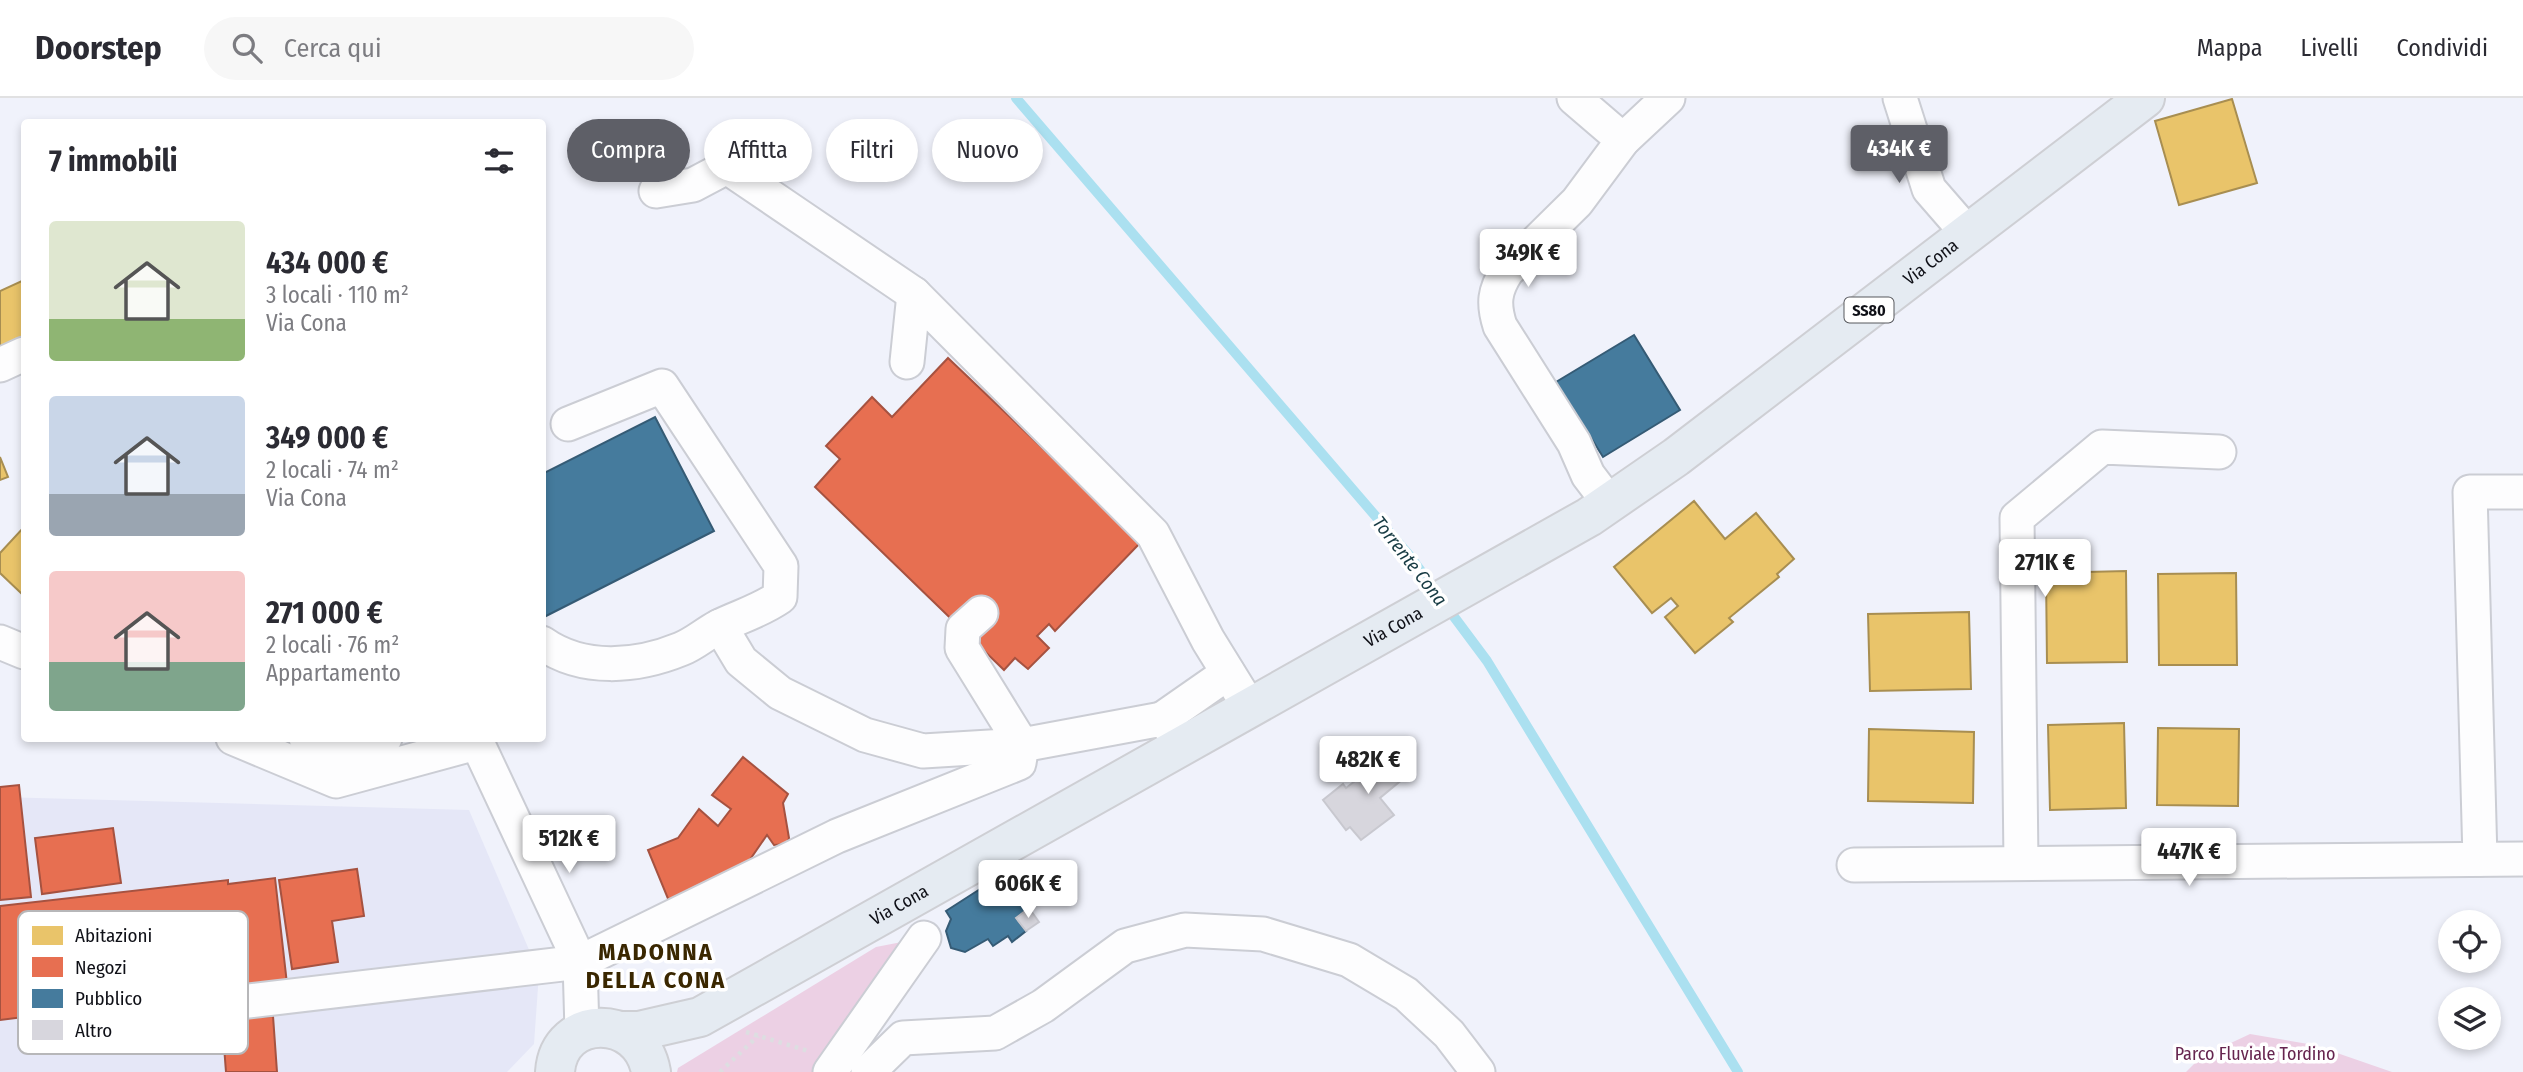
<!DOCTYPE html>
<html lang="it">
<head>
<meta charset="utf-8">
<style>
  body { margin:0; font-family:"Fira Sans Condensed",sans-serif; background:#f7f7f7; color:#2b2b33; height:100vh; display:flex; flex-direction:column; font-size:26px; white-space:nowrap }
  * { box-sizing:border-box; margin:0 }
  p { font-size:23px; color:#7c7c81 }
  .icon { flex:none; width:38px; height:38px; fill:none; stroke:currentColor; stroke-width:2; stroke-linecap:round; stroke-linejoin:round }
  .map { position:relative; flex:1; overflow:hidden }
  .sheet { position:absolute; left:21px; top:21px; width:525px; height:623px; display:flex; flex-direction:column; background:#fff; border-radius:7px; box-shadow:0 4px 10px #0003 }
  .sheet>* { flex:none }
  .guide { position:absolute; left:567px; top:21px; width:665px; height:63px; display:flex; gap:14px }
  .tools { position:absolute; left:2438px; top:812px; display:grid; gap:14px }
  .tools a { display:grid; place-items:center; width:63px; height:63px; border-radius:50%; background:#fff; box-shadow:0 4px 10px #0003; font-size:35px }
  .price { position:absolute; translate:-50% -60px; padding:0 16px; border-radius:7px; background:#fff; color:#222; font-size:23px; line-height:46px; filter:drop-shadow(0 2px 4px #0008) }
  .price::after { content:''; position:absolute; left:50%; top:42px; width:21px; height:16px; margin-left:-10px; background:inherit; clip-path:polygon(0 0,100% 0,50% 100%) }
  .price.on { background:#5e5f67; color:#fff }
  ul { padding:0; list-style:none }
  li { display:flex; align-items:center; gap:21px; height:175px; padding:0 28px }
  li span { display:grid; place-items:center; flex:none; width:196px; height:140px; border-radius:7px; color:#555 }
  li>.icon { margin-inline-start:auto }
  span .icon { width:84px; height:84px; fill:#fffc; stroke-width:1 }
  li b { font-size:30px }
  h2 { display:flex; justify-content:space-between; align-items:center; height:84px; padding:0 28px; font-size:30px }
  .pill { padding:0 24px; border-radius:32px; background:#fff; box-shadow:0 4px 10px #0003; font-size:24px; line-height:63px }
  .pill.on { background:#5e5f67; color:#fff }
  header { display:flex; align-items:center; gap:42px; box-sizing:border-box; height:98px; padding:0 35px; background:#fff; border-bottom:2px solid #e1e1e2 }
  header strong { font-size:33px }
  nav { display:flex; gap:38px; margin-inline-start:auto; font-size:24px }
  .search { width:490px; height:63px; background:#f7f7f7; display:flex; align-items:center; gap:18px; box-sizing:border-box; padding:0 24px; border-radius:38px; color:#7c7c81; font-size:26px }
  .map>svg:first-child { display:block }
</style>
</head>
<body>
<header>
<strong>Doorstep</strong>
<div class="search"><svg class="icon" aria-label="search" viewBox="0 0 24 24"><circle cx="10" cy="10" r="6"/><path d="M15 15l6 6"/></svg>Cerca qui</div>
<nav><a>Mappa</a><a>Livelli</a><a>Condividi</a></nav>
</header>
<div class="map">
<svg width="2523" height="974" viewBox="0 0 2523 974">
  <rect width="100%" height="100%" fill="#f0f2fb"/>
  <polygon fill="#e5e7f7" points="0,699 469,712 539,875 534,946 507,974 0,974"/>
  <g fill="#ecd0e4">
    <polygon points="912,842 813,974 677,974 678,970 876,849"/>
    <polygon points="2250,936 2314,947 2392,974 2186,974 2201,959"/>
  </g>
  <g fill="#e9c46a" stroke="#a88e51" stroke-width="2">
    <polygon points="2232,1 2257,85 2179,107 2155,23"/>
    <polygon points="24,182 24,245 0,256 0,193"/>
    <polygon points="0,359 8,379 0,382"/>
    <polygon points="1694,403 1725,441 1756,415 1794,461 1777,476 1779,479 1729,520 1733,524 1695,555 1665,519 1678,508 1671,500 1652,515 1614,469"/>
    <polygon points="24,429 24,498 0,475 0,455"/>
    <polygon points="2126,473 2127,564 2047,565 2046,475"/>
    <polygon points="2236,475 2237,567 2159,567 2158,476"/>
    <polygon points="1969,514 1971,591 1870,593 1868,516"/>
    <polygon points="2124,625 2126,710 2050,712 2048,627"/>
    <polygon points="2158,630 2239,631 2238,708 2157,707"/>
    <polygon points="1869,631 1974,634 1973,705 1868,703"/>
  </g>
  <g fill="#e76f51" stroke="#a65240" stroke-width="2">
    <polygon points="948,260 1141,444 1055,533 1049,526 1037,538 1049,550 1028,571 1015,560 1004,572 815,389 840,361 826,348 872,299 892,319"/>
    <polygon points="743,659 788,696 783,705 789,740 787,746 774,747 767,737 740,776 671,808 648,752 678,740 699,711 718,728 731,711 712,697"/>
    <polygon points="19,687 31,799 0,802 0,689"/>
    <polygon points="113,730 121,785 42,796 35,740"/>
    <polygon points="357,771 364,818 332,823 338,864 292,871 279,782"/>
    <polygon points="275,780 287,886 0,922 0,808 228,782 228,786"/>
    <polygon points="273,918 277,974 226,974 222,922"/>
  </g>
  <g fill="#457b9d" stroke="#355b75" stroke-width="2">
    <polygon points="1634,237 1680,312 1603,359 1556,284"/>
    <polygon points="655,319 714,433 542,520 542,376"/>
    <polygon points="1005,775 1029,810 1016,820 1026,833 1012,844 1008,838 993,848 988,841 965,854 951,850 946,833 951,821 946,813"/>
  </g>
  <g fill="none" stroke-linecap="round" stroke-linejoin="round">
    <g stroke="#abe0f0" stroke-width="10">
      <polyline points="1016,0 1409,457 1437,495"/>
      <polyline points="1446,508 1487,563 1738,974"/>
    </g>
  </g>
  <g fill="#d7d6dd" stroke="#c8c8cf" stroke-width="2">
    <polygon points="1397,650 1409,666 1399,674 1404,680 1380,700 1394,717 1361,742 1350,729 1346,732 1323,702 1343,686 1346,690"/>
    <polygon points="1029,810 1039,824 1026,833 1016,820"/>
  </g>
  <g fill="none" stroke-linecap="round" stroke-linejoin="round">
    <defs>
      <g id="minor">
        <polyline points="1574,0 1623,42"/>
        <polyline points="1900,0 1929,91 1969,137"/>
        <polyline points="656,93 693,87 727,69 914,196"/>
        <polyline points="907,264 914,196 1153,436 1208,542 1250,610"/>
        <polyline points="0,267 24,256"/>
        <path d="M1610,406L1588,377L1574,345L1500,228C1493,206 1494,193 1507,173L1577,104L1623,42L1668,0"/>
        <polyline points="720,528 741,563 780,595 865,637 923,653 1022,647 962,550 963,531 981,515"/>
        <polyline points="0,544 24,554"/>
        <path d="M542,545C583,574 637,569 681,551C694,546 705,536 718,529C740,518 758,514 780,499L781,468L662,288L568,326"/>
        <polyline points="1162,621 1228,575"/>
        <polyline points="233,640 336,683 476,645"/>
        <polyline points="306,640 335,654 385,640"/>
        <polyline points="475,640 580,864 582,933"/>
        <polyline points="2480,761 2470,394 2523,394"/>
        <polyline points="2021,765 2017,420 2102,349 2219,354"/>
        <polyline points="1854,767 2523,761"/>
        <polyline points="46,927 580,864 837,738 1019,665 1022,647 1162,621 1186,646"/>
        <polyline points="830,974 924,840"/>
        <polyline points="868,974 903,940 995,935 1043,908 1125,848 1185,832 1263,836 1349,862 1406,896 1449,936 1478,974"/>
      </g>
      <g id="major">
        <path id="s1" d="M622,933H639L700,919L1589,419L1676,359L2145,0"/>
        <path d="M555,974C559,915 641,915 651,974"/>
      </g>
    </defs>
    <use href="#minor" stroke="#cbcdd4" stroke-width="37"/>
    <use href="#major" stroke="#cecfd4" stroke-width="42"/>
    <g stroke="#dddee1" stroke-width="4.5" stroke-dasharray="3.5 5" stroke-linecap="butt">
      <polyline points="746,934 808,953"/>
      <polyline points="720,974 758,938"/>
    </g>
    <use href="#minor" stroke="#fdfdfe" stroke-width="33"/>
    <use href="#major" stroke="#e5ebf2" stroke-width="38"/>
  </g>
  <g text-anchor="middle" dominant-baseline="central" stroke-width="7" stroke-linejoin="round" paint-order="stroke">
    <rect fill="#fff" stroke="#57585d" stroke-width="2" x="1844.5" y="199.5" width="49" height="25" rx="5"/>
    <g font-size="16" font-weight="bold" fill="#0f1017">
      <text x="1869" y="212">SS80</text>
    </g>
    <g font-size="18" fill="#0f1017" stroke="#fff">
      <text stroke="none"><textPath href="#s1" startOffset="1526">Via Cona</textPath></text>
      <text stroke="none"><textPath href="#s1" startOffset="875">Via Cona</textPath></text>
      <text stroke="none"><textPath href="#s1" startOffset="308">Via Cona</textPath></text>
    </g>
    <g font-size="18" fill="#66254f" stroke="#fff">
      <text x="2255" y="956">Parco Fluviale Tordino</text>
    </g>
    <g font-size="19" font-style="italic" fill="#163a42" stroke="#fff">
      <text transform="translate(1410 463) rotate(52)">Torrente Cona</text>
    </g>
    <g font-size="24" font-weight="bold" letter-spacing="2" fill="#3a2700" stroke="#fff">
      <text x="656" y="854">MADONNA<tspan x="656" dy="28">DELLA CONA</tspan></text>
    </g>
  </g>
  <rect x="18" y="813" width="230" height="143" rx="10" fill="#fff" stroke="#b7b7b9" stroke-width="2"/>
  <rect x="32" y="828" width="31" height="19" fill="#e9c46a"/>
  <rect x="32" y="859" width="31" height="20" fill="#e76f51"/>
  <rect x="32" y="891" width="31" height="19" fill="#457b9d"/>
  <rect x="32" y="922" width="31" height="20" fill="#d7d6dd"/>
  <g font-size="19" fill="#0f1017">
    <text x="75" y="844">Abitazioni</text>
    <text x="75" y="876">Negozi</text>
    <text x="75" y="907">Pubblico</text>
    <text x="75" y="939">Altro</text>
  </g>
</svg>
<div class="tools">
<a><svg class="icon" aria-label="locate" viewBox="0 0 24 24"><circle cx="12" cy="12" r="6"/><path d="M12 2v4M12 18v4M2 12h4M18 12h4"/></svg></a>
<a><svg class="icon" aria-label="layers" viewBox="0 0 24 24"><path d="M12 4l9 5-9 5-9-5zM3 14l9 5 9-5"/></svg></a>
</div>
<b class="price on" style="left:1899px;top:87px">434K €</b>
<b class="price" style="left:1528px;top:191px">349K €</b>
<b class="price" style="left:2045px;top:501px">271K €</b>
<b class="price" style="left:1368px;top:698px">482K €</b>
<b class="price" style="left:569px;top:777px">512K €</b>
<b class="price" style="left:2189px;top:790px">447K €</b>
<b class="price" style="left:1028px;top:822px">606K €</b>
<div class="guide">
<a class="pill on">Compra</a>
<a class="pill">Affitta</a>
<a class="pill">Filtri</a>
<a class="pill">Nuovo</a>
</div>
<section class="sheet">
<h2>7 immobili<svg class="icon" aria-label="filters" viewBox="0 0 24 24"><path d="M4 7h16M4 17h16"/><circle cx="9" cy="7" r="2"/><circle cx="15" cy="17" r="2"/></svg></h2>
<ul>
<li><span style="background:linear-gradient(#dfe7d0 70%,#8fb573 0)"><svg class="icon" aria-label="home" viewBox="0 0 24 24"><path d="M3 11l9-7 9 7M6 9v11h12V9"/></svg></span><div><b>434 000 €</b><p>3 locali · 110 m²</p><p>Via Cona</p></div></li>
<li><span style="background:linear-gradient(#c9d6e8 70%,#9aa5b1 0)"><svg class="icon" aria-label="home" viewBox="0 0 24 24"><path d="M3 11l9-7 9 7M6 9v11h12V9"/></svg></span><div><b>349 000 €</b><p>2 locali · 74 m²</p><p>Via Cona</p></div></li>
<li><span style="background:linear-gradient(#f6c9c9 65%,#7fa58c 0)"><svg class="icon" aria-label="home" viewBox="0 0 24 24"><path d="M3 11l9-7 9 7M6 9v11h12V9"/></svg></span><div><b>271 000 €</b><p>2 locali · 76 m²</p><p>Appartamento</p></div></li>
</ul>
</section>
</div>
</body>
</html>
